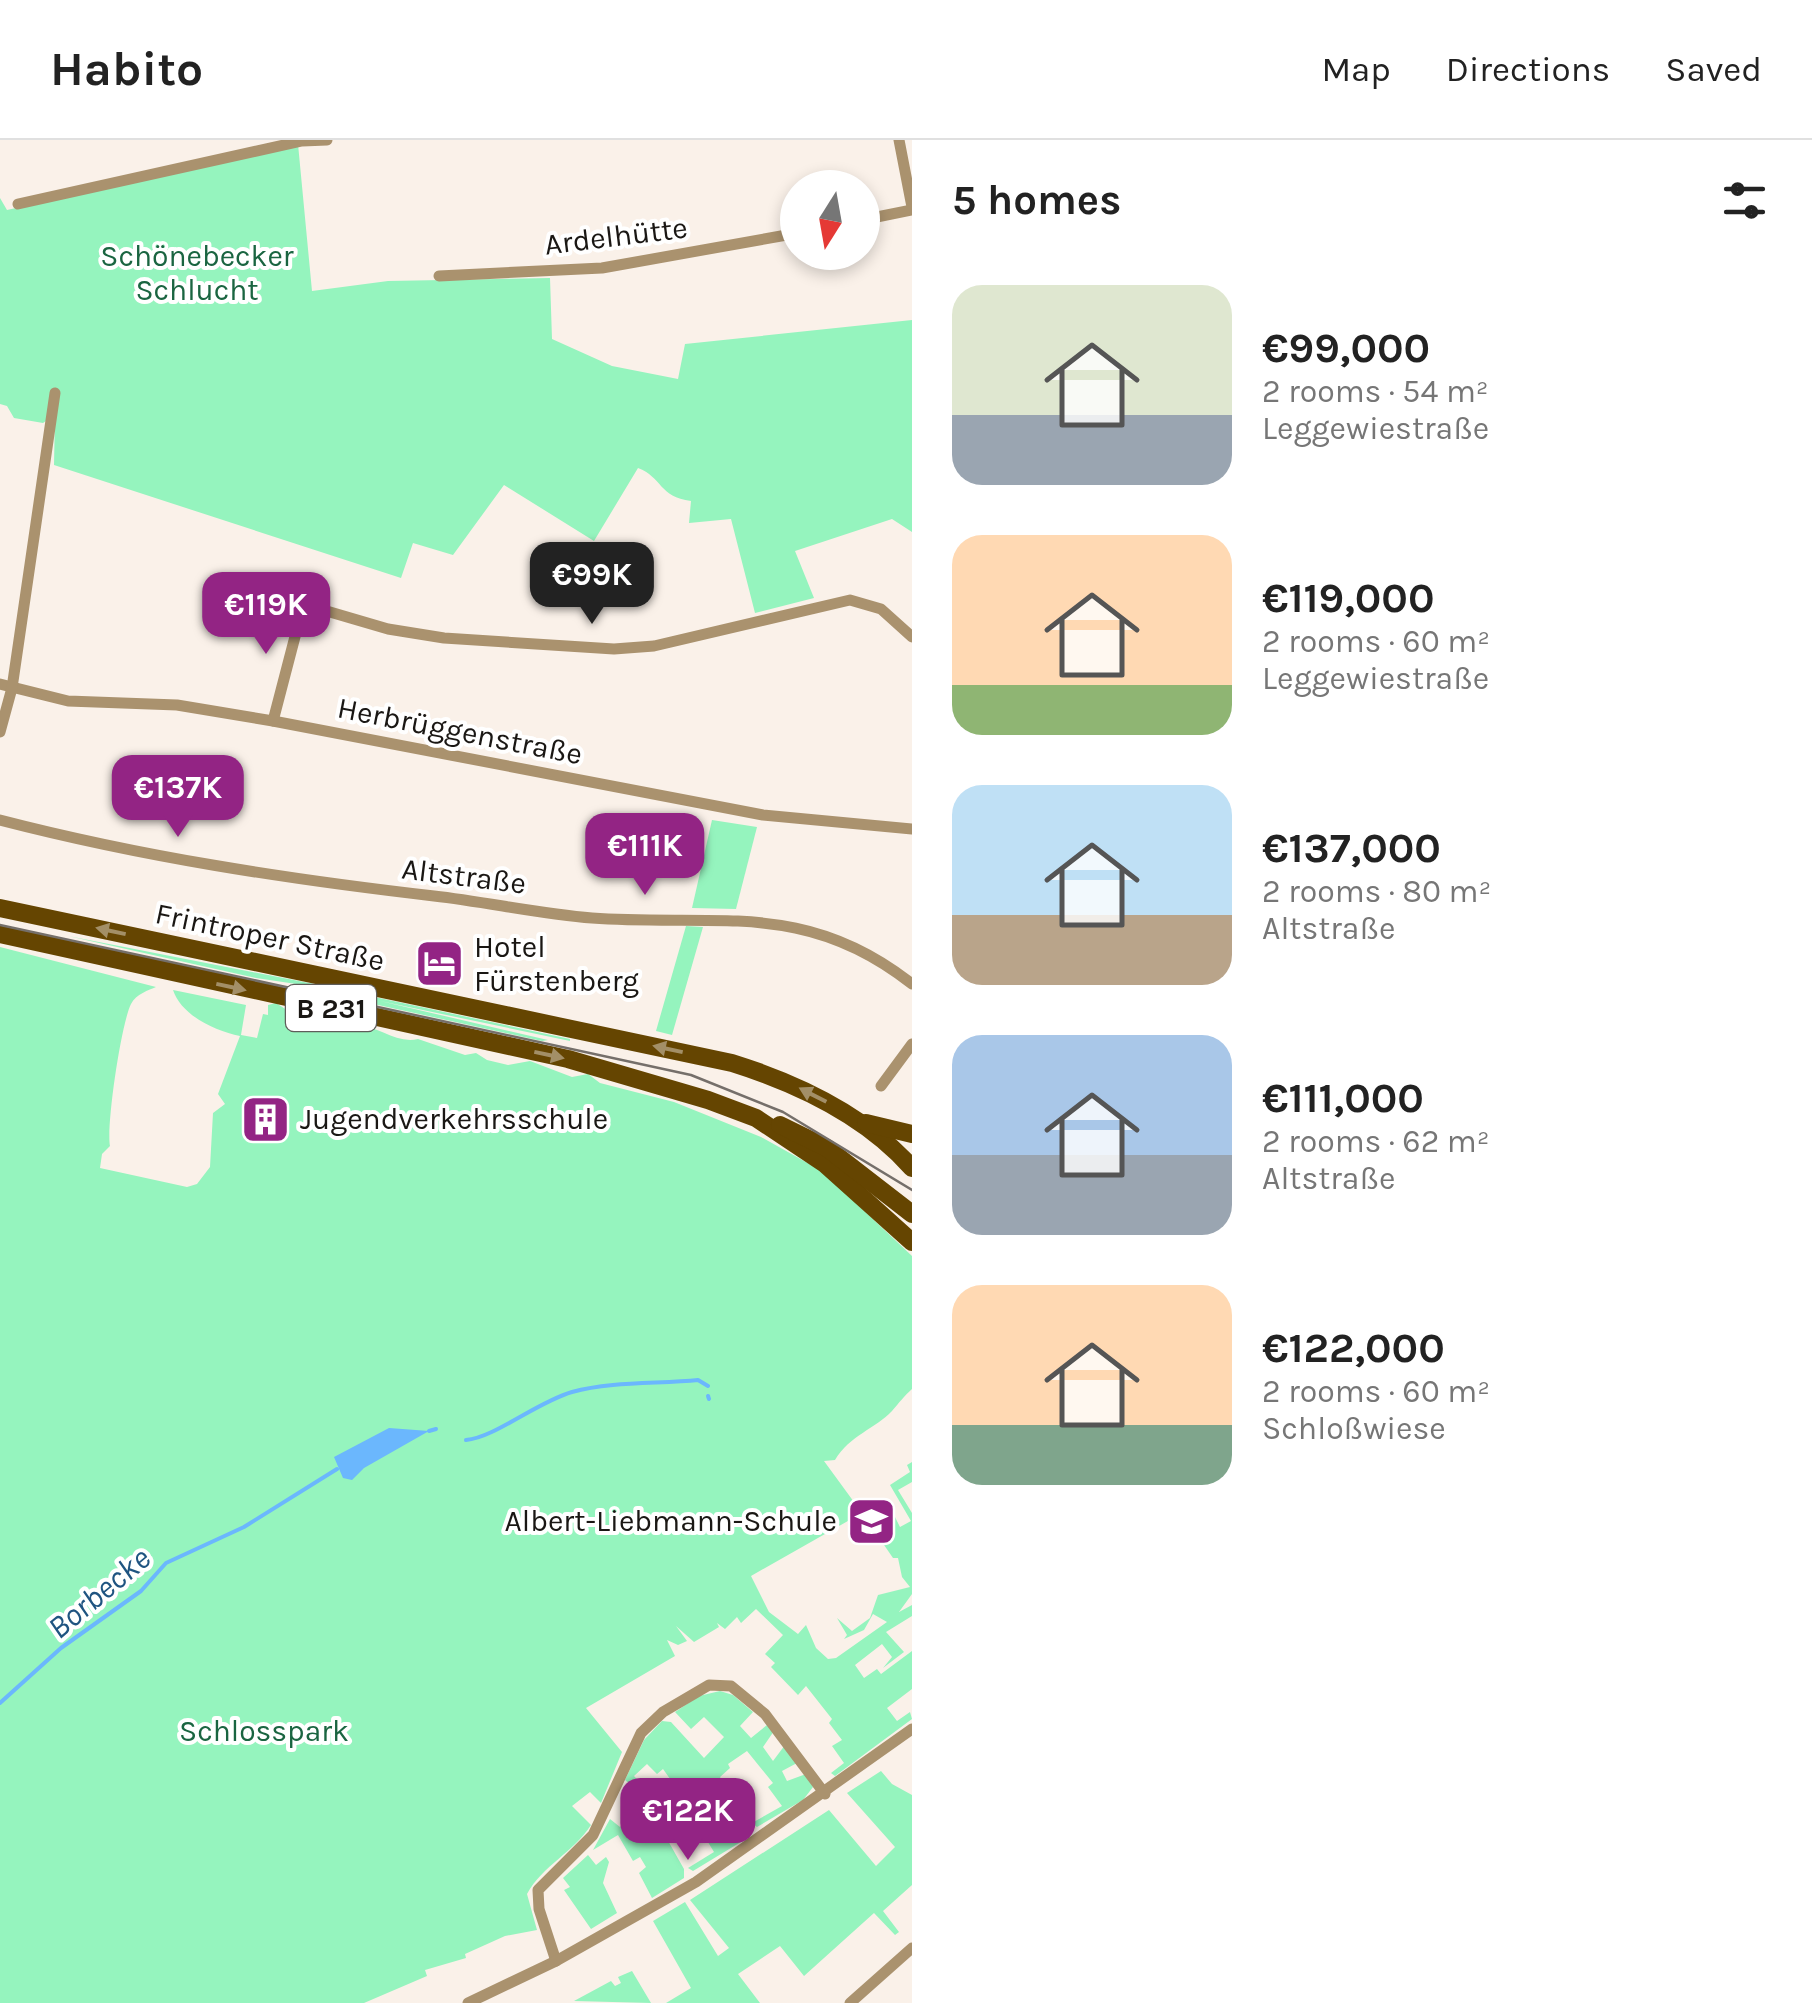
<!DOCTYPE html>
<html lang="en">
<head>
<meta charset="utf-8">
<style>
  body { margin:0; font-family:Karla,sans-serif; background:#f6f6f6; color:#222; height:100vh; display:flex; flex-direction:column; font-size:38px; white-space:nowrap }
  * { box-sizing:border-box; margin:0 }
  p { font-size:32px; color:#767676 }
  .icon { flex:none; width:55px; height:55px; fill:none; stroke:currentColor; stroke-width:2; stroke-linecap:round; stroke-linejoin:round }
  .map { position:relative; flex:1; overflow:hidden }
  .sheet { display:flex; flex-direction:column; background:#fff; width:900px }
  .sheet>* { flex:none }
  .needle { width:65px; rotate:191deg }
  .fabs { position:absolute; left:780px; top:30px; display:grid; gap:20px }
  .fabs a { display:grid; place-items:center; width:100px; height:100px; border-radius:50%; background:#fff; box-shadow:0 5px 15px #0003; font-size:50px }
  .price { position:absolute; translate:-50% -85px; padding:0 22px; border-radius:20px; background:#932484; color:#fff; font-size:32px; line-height:65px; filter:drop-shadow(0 2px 5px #0008) }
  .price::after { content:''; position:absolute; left:50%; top:60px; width:30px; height:22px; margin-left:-15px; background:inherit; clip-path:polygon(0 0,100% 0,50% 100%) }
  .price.active { background:#222; color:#fff }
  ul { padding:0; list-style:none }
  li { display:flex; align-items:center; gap:30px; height:250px; padding:0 40px }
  li span { display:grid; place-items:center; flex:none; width:280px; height:200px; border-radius:30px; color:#555 }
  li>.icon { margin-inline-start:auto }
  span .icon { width:120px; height:120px; fill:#fffc; stroke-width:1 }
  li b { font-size:42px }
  h2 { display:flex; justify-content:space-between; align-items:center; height:120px; padding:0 40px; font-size:42px }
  header { display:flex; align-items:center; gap:60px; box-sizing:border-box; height:140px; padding:0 50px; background:#fff; border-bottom:2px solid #e0e0e0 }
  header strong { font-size:48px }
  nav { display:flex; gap:55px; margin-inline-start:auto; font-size:35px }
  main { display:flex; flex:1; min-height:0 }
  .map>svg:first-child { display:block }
</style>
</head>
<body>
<header>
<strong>Habito</strong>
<nav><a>Map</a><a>Directions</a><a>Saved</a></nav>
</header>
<main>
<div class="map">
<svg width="912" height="1863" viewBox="0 0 912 1863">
  <rect width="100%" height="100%" fill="#faf1e9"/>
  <g fill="#95f4be">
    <path d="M298,4L312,151L388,141L550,138L552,199L612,226L678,239L685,204L912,180V392L892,379L795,411L814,458L755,473L731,379L689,383L691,361C659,357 662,337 638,328L594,401L504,345L453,415L413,403L401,438L54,325L55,275L43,283L14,278L7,266L0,264V58L7,70Z"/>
    <polygon points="712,680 757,687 736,769 692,768"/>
    <polygon points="686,786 703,787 672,895 656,891"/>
    <polygon points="68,796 340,849 377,860 370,856 570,899 570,901 380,861 548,900 542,901 360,861 350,852 256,838"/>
    <path d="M0,807L156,847C149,850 136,854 131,864C121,884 106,987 110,1006L102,1014L100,1028L187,1047L197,1044L210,1027L213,973L225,964L218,954L240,896C215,891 181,875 173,850L246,865L241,895L257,898L263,874L268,875V865L276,863L293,874L302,871L322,879H344L352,887C372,880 394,905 418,899L465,915L476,913L487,920L508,925L530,921L572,937L588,934L600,943L674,962L761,997L822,1031L912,1116V1249C904,1256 899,1263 892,1271C875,1289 850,1295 835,1320L824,1321L862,1373L751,1436L769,1472L798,1494L806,1485L816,1508L828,1519L836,1518L887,1482L873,1474L864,1490L844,1499L847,1495L837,1478L852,1491L870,1478L878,1455L910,1447L902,1437L898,1418H893L882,1402L879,1389L895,1377L900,1387L911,1381L890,1345L910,1332L907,1325L912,1322V1342L898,1350L912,1373V1454L899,1472L912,1465V1476L886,1492L904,1512L883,1528L892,1517L882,1504L855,1525L864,1538L877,1529L881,1534L912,1511V1549L887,1568L897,1581L910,1572L912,1579L835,1636L831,1633L844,1623L832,1606L842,1600L829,1583L832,1579L806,1546L798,1555L771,1527L775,1523L765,1514L783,1495L756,1469L741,1483L737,1477L725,1489L717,1483L719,1487L694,1502L676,1486L687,1501L678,1505L667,1500L675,1516L586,1568L622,1612L601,1663L590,1652L572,1666L591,1685C573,1713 543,1725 527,1754L537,1790L505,1796L465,1814L466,1818L425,1830L427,1836L364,1863H0Z"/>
    <polygon points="720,1551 733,1555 753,1572 740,1586 751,1598 767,1585 774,1591 763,1607 773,1621 785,1605 797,1623 782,1631 787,1641 806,1634 813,1647 803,1660 757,1687 752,1683 782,1666 768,1647 773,1643 747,1611 728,1624 730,1628 720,1637 749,1686 749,1697 693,1731 688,1728 714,1712 703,1694 711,1688 689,1654 683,1657 663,1629 657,1634 647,1624 634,1636 654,1657 650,1661 625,1640 644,1600 662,1581 671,1582 704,1618 724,1597 704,1577 691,1589 675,1572 699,1556"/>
    <polygon points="881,1631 892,1644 912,1655 912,1745 883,1771 899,1792 895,1795 874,1773 804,1836 780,1806 738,1834 760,1863 666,1863 691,1848 653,1781 685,1762 718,1816 729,1808 690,1760 829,1670 876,1726 895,1707 847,1653"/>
    <polygon points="631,1650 650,1669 684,1729 684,1738 652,1758 639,1733 646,1727 640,1717 633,1721 618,1695 593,1710 610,1679 620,1687 638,1668 621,1654"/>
    <polygon points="588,1715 596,1725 606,1717 609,1722 603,1743 617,1773 591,1789 564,1750 570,1747 563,1738"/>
    <polygon points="632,1831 651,1863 574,1861 611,1841 615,1846 621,1843 618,1837"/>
  </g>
  <polygon fill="#6bb7fd" points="389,1288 429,1291 364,1328 352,1340 343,1338 334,1317"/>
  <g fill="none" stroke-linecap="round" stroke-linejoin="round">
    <g stroke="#6bb7fd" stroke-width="4">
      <polyline points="708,1256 709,1259"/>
      <polyline points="429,1291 436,1289"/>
      <path d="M466,1300C494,1298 537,1262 572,1252C611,1241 658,1244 698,1240L708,1246"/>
      <polyline points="0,1563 61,1508 141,1451 166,1423 244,1387 337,1329"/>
    </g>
    <g stroke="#aa926e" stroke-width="11">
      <polyline points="899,0 912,67"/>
      <polyline points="18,64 302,1 327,0"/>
      <polyline points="862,80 912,70"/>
      <polyline points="439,136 602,128 798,93"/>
      <polyline points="238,445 388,489 444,498 614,509 654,506 850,460 881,469 912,497"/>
      <polyline points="0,544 68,561 177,565 273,581 763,675 912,689"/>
      <polyline points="273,581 303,466"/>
      <polyline points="0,592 12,548 55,253"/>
      <path d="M0,680C143,717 287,739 434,756C487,762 540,774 592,778C715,787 805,759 912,844"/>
      <polyline points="881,946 912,904"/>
      <polyline points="556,1821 539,1769 538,1750 593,1695 641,1593 663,1572 709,1545 731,1546 765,1574 825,1654"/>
      <polyline points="468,1863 556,1821 696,1742 912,1589"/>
      <polyline points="850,1863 912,1808"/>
    </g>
    <g stroke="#654501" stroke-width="18">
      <path d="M0,768L732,923C799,944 865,975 912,1028"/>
      <polyline points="0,794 568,919 708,960 756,978 825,1024 912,1102"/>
      <polyline points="866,983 912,994"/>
      <polyline points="780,985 827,1008 912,1074"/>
    </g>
    <polyline stroke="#756f6a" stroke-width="2.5" points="0,785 691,935 783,972 912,1050"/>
  </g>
  <defs><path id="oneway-solid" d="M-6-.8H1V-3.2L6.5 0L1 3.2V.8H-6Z" transform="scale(2.5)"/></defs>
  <g fill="#a38f67">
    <use href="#oneway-solid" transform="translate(111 791) rotate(-168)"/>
    <use href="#oneway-solid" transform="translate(231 847) rotate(12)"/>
    <use href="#oneway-solid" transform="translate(668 909) rotate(-168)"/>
    <use href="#oneway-solid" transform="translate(549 915) rotate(12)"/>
    <use href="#oneway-solid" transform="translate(813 955) rotate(-153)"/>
  </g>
  <defs>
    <symbol id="hotel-square" viewBox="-11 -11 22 22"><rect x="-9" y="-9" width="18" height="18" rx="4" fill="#932484" stroke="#fff"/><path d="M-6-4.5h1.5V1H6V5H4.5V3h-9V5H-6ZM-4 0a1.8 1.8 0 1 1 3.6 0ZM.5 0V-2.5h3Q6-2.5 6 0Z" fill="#fff"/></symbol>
    <symbol id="building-square" viewBox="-11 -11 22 22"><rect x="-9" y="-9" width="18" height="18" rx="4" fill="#932484" stroke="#fff"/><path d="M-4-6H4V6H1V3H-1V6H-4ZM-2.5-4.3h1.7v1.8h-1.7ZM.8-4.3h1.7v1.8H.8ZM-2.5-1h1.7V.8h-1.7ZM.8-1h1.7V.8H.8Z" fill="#fff"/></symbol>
    <symbol id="school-square" viewBox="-11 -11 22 22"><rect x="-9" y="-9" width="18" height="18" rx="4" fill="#932484" stroke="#fff"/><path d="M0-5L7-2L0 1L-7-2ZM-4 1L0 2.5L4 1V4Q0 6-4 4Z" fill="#fff"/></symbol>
  </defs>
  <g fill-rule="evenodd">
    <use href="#hotel-square" x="412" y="796" width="55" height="55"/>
    <use href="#building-square" x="238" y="952" width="55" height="55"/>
    <use href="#school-square" x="844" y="1354" width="55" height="55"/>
  </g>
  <g text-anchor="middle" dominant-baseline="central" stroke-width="8" stroke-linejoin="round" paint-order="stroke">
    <rect fill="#fff" stroke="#5f5d5a" stroke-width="2.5" x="286" y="845" width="90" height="46" rx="8"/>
    <g font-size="28" font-weight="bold" fill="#1a1714">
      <text x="331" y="868">B 231</text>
    </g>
    <g font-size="30" fill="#1a1714" stroke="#fff">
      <text transform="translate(616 96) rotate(-7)">Ardelhütte</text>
      <text transform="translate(460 591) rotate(11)">Herbrüggenstraße</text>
      <text transform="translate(464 736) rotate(7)">Altstraße</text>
      <text transform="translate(270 797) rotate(12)">Frintroper Straße</text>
    </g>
    <g font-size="30" fill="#1a6541" stroke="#fff">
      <text x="197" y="116">Schönebecker<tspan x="197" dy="34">Schlucht</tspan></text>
      <text x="264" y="1591">Schlosspark</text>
    </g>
    <g font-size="30" fill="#1a1714" stroke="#fff" text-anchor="start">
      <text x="474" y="807">Hotel<tspan x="474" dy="34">Fürstenberg</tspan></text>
      <text x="300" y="979">Jugendverkehrsschule</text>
      <text x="837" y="1381" text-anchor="end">Albert-Liebmann-Schule</text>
    </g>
    <g font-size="32" font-style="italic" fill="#1f5481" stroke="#fff">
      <text transform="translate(99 1453) rotate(-40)">Borbecke</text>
    </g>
  </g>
</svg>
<div class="fabs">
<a><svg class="needle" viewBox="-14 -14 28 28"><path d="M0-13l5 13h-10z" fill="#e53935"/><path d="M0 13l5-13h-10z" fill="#767676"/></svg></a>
</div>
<b class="price active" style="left:592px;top:487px">€99K</b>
<b class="price" style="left:266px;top:517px">€119K</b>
<b class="price" style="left:178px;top:700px">€137K</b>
<b class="price" style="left:645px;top:758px">€111K</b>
<b class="price" style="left:688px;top:1723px">€122K</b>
</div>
<section class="sheet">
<h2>5 homes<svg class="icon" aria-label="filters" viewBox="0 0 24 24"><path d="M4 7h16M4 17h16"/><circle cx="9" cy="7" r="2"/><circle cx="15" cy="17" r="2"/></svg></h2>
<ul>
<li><span style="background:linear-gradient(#dfe7d0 65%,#9aa5b1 0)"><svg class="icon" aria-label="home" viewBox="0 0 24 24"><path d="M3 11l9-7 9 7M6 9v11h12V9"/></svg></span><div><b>€99,000</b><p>2 rooms · 54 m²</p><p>Leggewiestraße</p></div></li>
<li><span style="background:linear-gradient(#ffd9b3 75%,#8fb573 0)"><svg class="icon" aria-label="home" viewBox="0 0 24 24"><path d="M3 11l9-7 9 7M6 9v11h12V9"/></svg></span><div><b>€119,000</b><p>2 rooms · 60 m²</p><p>Leggewiestraße</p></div></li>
<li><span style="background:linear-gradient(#bfe0f5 65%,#b9a48a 0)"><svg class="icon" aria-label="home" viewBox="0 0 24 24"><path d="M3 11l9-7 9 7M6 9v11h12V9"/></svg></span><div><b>€137,000</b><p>2 rooms · 80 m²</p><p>Altstraße</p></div></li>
<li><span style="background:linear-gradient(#a9c7e8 60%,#9aa5b1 0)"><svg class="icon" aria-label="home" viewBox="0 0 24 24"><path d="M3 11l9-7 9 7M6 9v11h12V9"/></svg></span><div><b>€111,000</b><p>2 rooms · 62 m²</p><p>Altstraße</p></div></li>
<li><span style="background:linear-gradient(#ffd9b3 70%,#7fa58c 0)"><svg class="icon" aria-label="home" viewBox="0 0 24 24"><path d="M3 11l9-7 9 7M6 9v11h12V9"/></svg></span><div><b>€122,000</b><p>2 rooms · 60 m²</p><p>Schloßwiese</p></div></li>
</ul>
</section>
</main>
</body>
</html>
